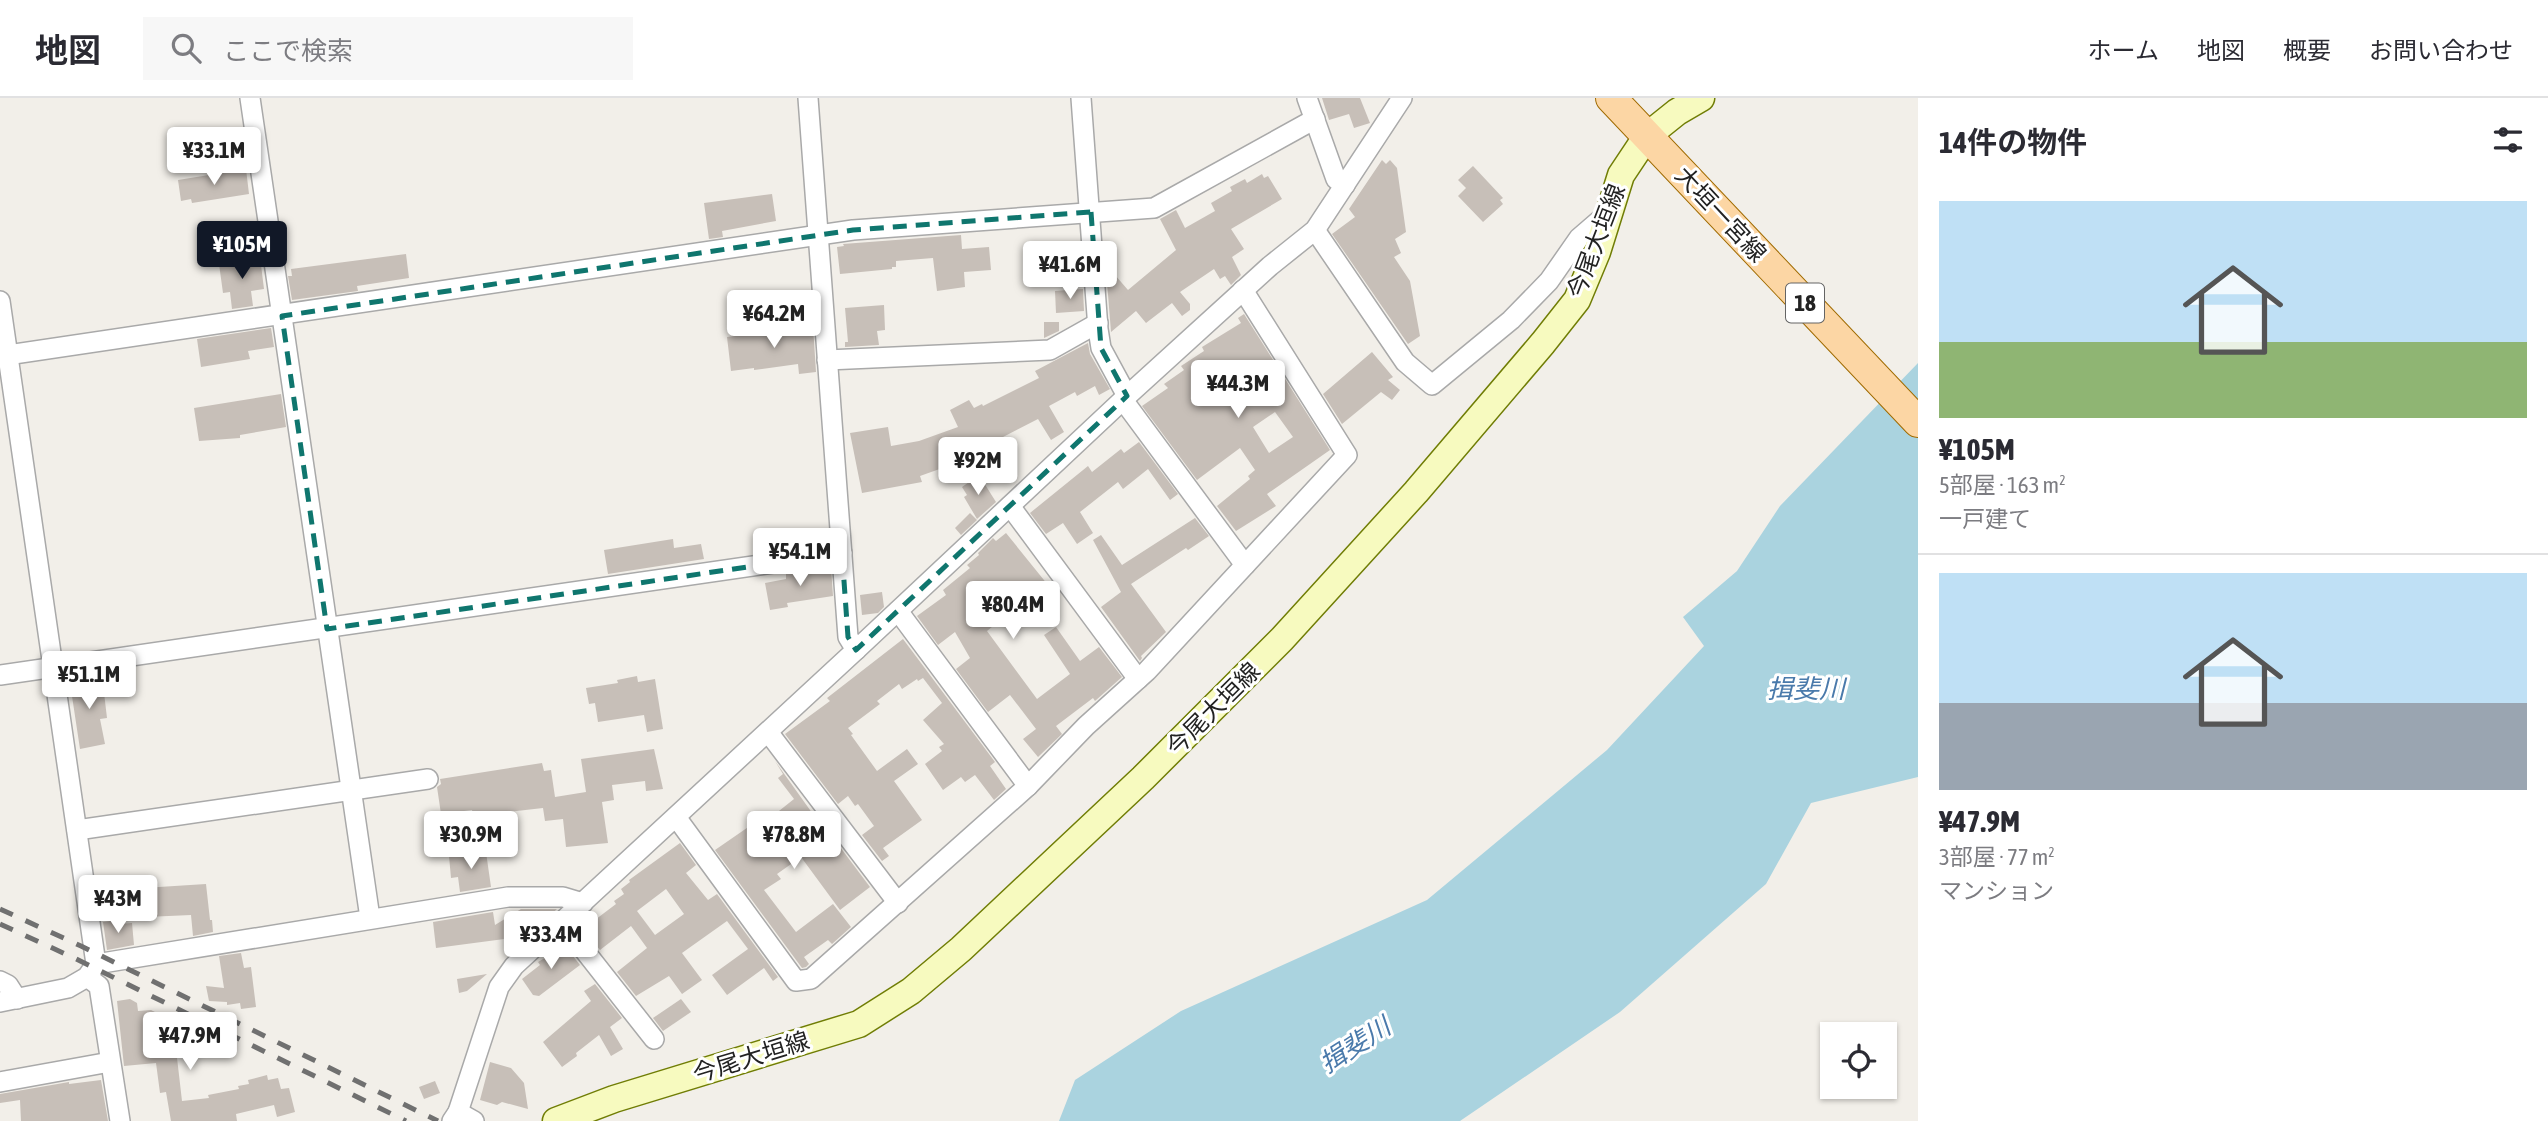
<!DOCTYPE html>
<html lang="ja">
<head>
<meta charset="utf-8">
<style>
  body { margin:0; font-family:"Asap Condensed","Noto Sans JP",sans-serif; background:#f7f7f7; color:#2b2b33; height:100vh; display:flex; flex-direction:column; font-size:26px; white-space:nowrap }
  * { box-sizing:border-box; margin:0 }
  p { font-size:23px; color:#7c7c81 }
  .icon { flex:none; width:38px; height:38px; fill:none; stroke:currentColor; stroke-width:2; stroke-linecap:round; stroke-linejoin:round }
  .map { position:relative; flex:1; overflow:hidden }
  .drawer { display:flex; flex-direction:column; background:#fff; width:630px }
  .drawer>* { flex:none }
  .tools { position:absolute; left:1820px; top:924px; display:grid; gap:14px }
  .tools a { display:grid; place-items:center; width:77px; height:77px; border-radius:0px; background:#fff; box-shadow:0 2px 5px #0004; font-size:35px }
  .price { position:absolute; translate:-50% -60px; padding:0 16px; border-radius:7px; background:#fff; color:#222; font-size:23px; line-height:46px; filter:drop-shadow(0 2px 4px #0008) }
  .price::after { content:''; position:absolute; left:50%; top:42px; width:21px; height:16px; margin-left:-10px; background:inherit; clip-path:polygon(0 0,100% 0,50% 100%) }
  .price.active { background:#111827; color:#fff }
  ul { padding:0; list-style:none }
  li { display:grid; align-content:center; gap:14px; height:371px; padding:0 21px }
  li+li { border-top:2px solid #e1e1e2 }
  li span { display:grid; place-items:center; height:217px; border-radius:0px; color:#555 }
  li>.icon { margin-inline-start:auto }
  span .icon { width:126px; height:126px; fill:#fffc; stroke-width:1 }
  li b { font-size:30px }
  h2 { display:flex; justify-content:space-between; align-items:center; height:84px; padding:0 21px; font-size:30px }
  header { display:flex; align-items:center; gap:42px; box-sizing:border-box; height:98px; padding:0 35px; background:#fff; border-bottom:2px solid #e1e1e2 }
  header strong { font-size:33px }
  nav { display:flex; gap:38px; margin-inline-start:auto; font-size:24px }
  .search { width:490px; height:63px; background:#f7f7f7; display:flex; align-items:center; gap:18px; box-sizing:border-box; padding:0 24px; border-radius:0px; color:#7c7c81; font-size:26px }
  main { display:flex; flex:1; min-height:0 }
  .map>svg:first-child { display:block }
</style>
</head>
<body>
<header>
<strong>地図</strong>
<div class="search"><svg class="icon" aria-label="search" viewBox="0 0 24 24"><circle cx="10" cy="10" r="6"/><path d="M15 15l6 6"/></svg>ここで検索</div>
<nav><a>ホーム</a><a>地図</a><a>概要</a><a>お問い合わせ</a></nav>
</header>
<main>
<div class="map">
<svg width="1918" height="1023" viewBox="0 0 1918 1023">
  <rect width="100%" height="100%" fill="#f2efe9"/>
  <polygon fill="#aad3df" points="1918,265 1918,679 1811,705 1766,786 1620,914 1460,1023 1059,1023 1075,982 1181,913 1427,802 1607,652 1704,548 1683,519 1737,473 1780,408"/>
  <g fill="#c7bfb8" fill-rule="evenodd">
    <polygon points="1322,0 1360,0 1370,25 1354,30 1349,16 1329,22"/>
    <polygon points="1382,62 1386,66 1390,62 1397,70 1406,134 1395,141 1401,155 1394,159 1410,183 1420,238 1408,246 1332,136 1355,119 1349,111"/>
    <polygon points="1473,68 1503,100 1500,102 1503,106 1483,124 1458,98 1466,90 1458,82"/>
    <polygon points="246,71 249,96 192,105 191,101 181,103 178,82"/>
    <polygon points="1262,76 1264,80 1268,78 1282,101 1231,131 1244,151 1232,159 1241,177 1231,187 1225,178 1220,181 1214,171 1180,194 1190,206 1190,212 1182,218 1172,205 1146,225 1136,213 1111,234 1107,184 1115,177 1128,192 1176,152 1160,121 1176,112 1185,130 1215,113 1211,105 1232,93 1230,89 1245,81 1247,85"/>
    <polygon points="772,96 776,123 722,133 723,139 709,141 704,105"/>
    <polygon points="961,137 962,151 989,149 991,172 964,174 965,189 937,193 933,160 896,163 896,169 892,169 892,171 840,176 837,149 844,148 843,146"/>
    <polygon points="406,156 409,180 357,188 358,193 292,202 288,178 292,178 291,171"/>
    <polygon points="258,161 259,167 261,167 264,191 251,193 253,208 232,211 230,194 223,195 219,166"/>
    <polygon points="1083,191 1084,213 1056,215 1055,193"/>
    <polygon points="884,207 885,232 877,233 879,247 845,249 845,244 848,244 845,210"/>
    <path d="M1244,216L1330,352L1267,396L1276,408L1236,433L1217,408L1250,381L1248,378L1255,372L1240,350L1197,382L1142,308L1168,290L1164,286L1184,272L1181,268L1204,253L1202,249L1241,225L1238,220ZM1275,314L1293,339L1269,355L1253,329Z"/>
    <polygon points="1044,224 1059,224 1059,233 1044,240"/>
    <polygon points="813,228 816,274 799,276 798,266 754,272 754,270 731,273 727,239"/>
    <polygon points="271,230 274,249 248,253 250,261 201,269 197,241"/>
    <polygon points="1088,245 1090,256 1110,291 1099,297 1095,288 1077,298 1075,294 1049,308 1064,334 1051,342 1038,321 974,354 976,358 920,378 922,384 862,395 850,335 888,329 891,348 919,343 958,329 950,312 969,302 974,310 982,306 983,308 1039,280 1035,273"/>
    <polygon points="1372,254 1393,279 1388,282 1400,292 1392,302 1381,294 1342,326 1323,296"/>
    <polygon points="281,296 286,329 240,337 240,340 199,343 194,310"/>
    <polygon points="1139,344 1178,396 1170,402 1148,371 1123,391 1118,384 1080,414 1093,435 1077,446 1063,425 1046,436 1030,415 1088,368 1092,374 1121,351 1124,355"/>
    <polygon points="979,377 996,404 977,421 964,399 967,397 962,389"/>
    <polygon points="970,415 977,422 961,437 955,430"/>
    <polygon points="1195,420 1209,438 1188,452 1186,450 1131,486 1166,534 1141,558 1142,560 1140,563 1101,509 1121,494 1093,442 1101,437 1122,467"/>
    <polygon points="827,434 828,445 811,447 810,436"/>
    <polygon points="1006,435 1052,492 1026,511 1021,505 987,533 1037,601 1070,576 1044,537 1056,529 1080,563 1099,549 1122,579 1095,603 1093,600 1056,628 1062,636 1038,659 1023,641 1036,631 1010,597 988,614 956,571 970,560 955,534 938,547 917,518 946,497 943,492 970,470 967,467 979,457 978,455 993,440 996,443"/>
    <polygon points="673,441 674,450 701,446 704,461 608,476 604,452"/>
    <polygon points="831,469 833,498 787,505 788,509 770,512 765,485 786,481 786,476"/>
    <polygon points="882,494 884,509 878,515 862,517 860,497"/>
    <polygon points="903,541 995,664 990,668 1006,691 994,702 975,677 965,684 961,679 943,692 925,666 942,653 939,649 944,646 923,622 942,605 923,580 918,583 917,581 902,591 899,586 877,603 880,606 848,630 853,636 851,637 877,673 907,651 918,666 894,683 922,722 883,750 889,758 882,763 862,737 874,728 858,706 855,708 848,698 838,706 785,636 830,603 827,600"/>
    <polygon points="102,578 107,620 100,621 105,646 80,651 70,585"/>
    <polygon points="637,578 638,584 655,581 663,631 647,634 644,617 598,624 595,605 589,606 586,590 618,585 617,582"/>
    <polygon points="654,651 663,691 646,693 645,683 612,687 614,702 602,704 608,745 566,749 563,721 545,723 543,710 490,716 494,747 478,749 472,712 441,716 437,689 441,686 440,681 542,665 544,673 551,672 555,699 586,694 581,661"/>
    <polygon points="775,663 835,747 837,745 870,789 840,812 801,759 777,776 781,781 764,792 796,834 833,806 851,829 832,846 828,842 804,859 809,866 806,869 802,870 715,752 757,723 760,728 794,701 778,680 783,676"/>
    <path d="M680,745L696,767L686,775L708,802L717,796L778,879L773,883L764,870L727,897L712,877L748,851L727,823L682,855L702,882L682,896L669,878L636,898L617,874L647,850L631,828L600,852L583,831L616,806L614,803L624,796L621,791L630,784L629,782ZM666,791L684,816L655,837L637,813Z"/>
    <polygon points="486,754 491,789 460,794 458,779 451,780 449,758"/>
    <polygon points="206,786 210,822 212,822 213,834 193,838 191,817 146,819 143,790"/>
    <polygon points="521,811 557,811 528,838 436,850 433,824 493,814 495,827"/>
    <polygon points="118,822 118,826 132,825 134,847 107,852 103,824"/>
    <polygon points="565,848 580,867 539,898 533,897 522,881 540,867 538,864"/>
    <polygon points="241,855 244,870 251,869 256,909 241,911 240,905 227,907 227,904 209,903 206,888 224,890 219,858"/>
    <polygon points="487,876 467,893 459,895 457,881"/>
    <polygon points="595,886 622,920 610,929 623,951 611,958 599,937 576,955 577,958 562,969 543,944 591,903 584,893"/>
    <polygon points="130,901 137,905 138,913 151,912 165,919 166,926 173,925 182,1003 209,1000 208,997 239,991 238,988 249,986 248,982 267,977 268,982 278,980 281,991 289,990 295,1014 277,1019 274,1007 236,1016 237,1023 171,1023 166,994 160,995 156,965 124,968 117,903"/>
    <polygon points="681,901 691,914 663,933 653,920"/>
    <polygon points="490,964 511,970 524,985 528,1011 502,1004 497,1007 480,1002"/>
    <polygon points="101,982 108,1023 21,1023 20,1002 0,1005 0,996 69,984 69,986"/>
    <polygon points="435,983 440,995 424,1001 419,989"/>
  </g>
  <g fill="none" stroke-linecap="round" stroke-linejoin="round">
    <defs>
      <g id="minor">
        <polyline points="250,0 370,820"/>
        <polyline points="808,0 848,539 856,552"/>
        <polyline points="1081,0 1098,231 1101,250 1127,298"/>
        <polyline points="1307,0 1336,81 1345,87"/>
        <polyline points="1315,132 1405,264 1432,287 1511,222 1549,183 1579,140 1608,115"/>
        <polyline points="0,203 96,866 87,879 68,890 0,904"/>
        <polyline points="0,258 853,132 1154,110 1315,21"/>
        <polyline points="827,262 1050,252 1098,225"/>
        <polyline points="1123,302 1245,467"/>
        <polyline points="1010,408 1138,581"/>
        <polyline points="898,513 1028,688"/>
        <polyline points="0,577 842,455"/>
        <polyline points="768,634 898,805"/>
        <polyline points="676,719 796,883 811,881 1028,688 1086,628 1147,573 1347,357 1243,192"/>
        <polyline points="77,732 428,681"/>
        <polyline points="562,824 654,941"/>
        <polyline points="96,866 508,799 563,799 583,805"/>
        <polyline points="87,879 99,888 120,1023"/>
        <polyline points="0,883 8,887 17,901"/>
        <polyline points="0,984 110,964"/>
        <polyline points="458,1014 474,1023"/>
        <polyline points="452,1023 458,1014 499,889 514,868 856,552 1127,298 1270,168 1315,132 1402,0"/>
      </g>
      <polyline id="secondary" points="556,1023 614,1001 859,926 911,893 961,851 1143,680 1282,541 1416,394 1543,245 1577,202 1597,154 1621,77 1647,38 1677,14 1701,0"/>
      <polyline id="primary" points="1611,0 1918,324"/>
    </defs>
    <use href="#minor" stroke="#a9a9a9" stroke-width="22"/>
    <use href="#secondary" stroke="#707d05" stroke-width="29"/>
    <use href="#primary" stroke="#a06b00" stroke-width="32"/>
    <use href="#minor" stroke="#fff" stroke-width="19"/>
    <use href="#secondary" stroke="#f7fabf" stroke-width="26"/>
    <use href="#primary" stroke="#fcd6a4" stroke-width="30"/>
    <g stroke="#707070" stroke-width="5" stroke-dasharray="14 14" stroke-linecap="butt">
      <polyline points="0,811 81,848 438,1023"/>
      <polyline points="0,826 72,859 406,1023"/>
    </g>
  </g>
  <path fill="none" stroke="#0f766e" stroke-width="5" stroke-dasharray="14 9" stroke-linejoin="round" d="M1091,114L1101,250L1127,298L856,552L848,539L842,455L327,531L282,218L853,132Z"/>
  <g text-anchor="middle" dominant-baseline="central" stroke-width="6" stroke-linejoin="round" paint-order="stroke">
    <rect fill="#fff" stroke="#646464" stroke-width="2" x="1786" y="185.5" width="38" height="39" rx="5"/>
    <g font-size="23" font-weight="bold" fill="#222">
      <text x="1805" y="205">18</text>
    </g>
    <g font-size="24" fill="#222" stroke="#fff">
      <text transform="translate(1721 116) rotate(47)">大垣一宮線</text>
      <text transform="translate(1596 143) rotate(-69)">今尾大垣線</text>
      <text transform="translate(1213 611) rotate(-45)">今尾大垣線</text>
      <text transform="translate(751 959) rotate(-17)">今尾大垣線</text>
    </g>
    <g font-size="26" font-style="italic" fill="#4a7aab" stroke="#fff">
      <text x="1806" y="591">揖斐川</text>
      <text transform="translate(1355 947) rotate(-33)">揖斐川</text>
    </g>
  </g>
</svg>
<div class="tools">
<a><svg class="icon" aria-label="locate" viewBox="0 0 24 24"><circle cx="12" cy="12" r="6"/><path d="M12 2v4M12 18v4M2 12h4M18 12h4"/></svg></a>
</div>
<b class="price" style="left:214px;top:89px">¥33.1M</b>
<b class="price active" style="left:242px;top:183px">¥105M</b>
<b class="price" style="left:1070px;top:203px">¥41.6M</b>
<b class="price" style="left:774px;top:252px">¥64.2M</b>
<b class="price" style="left:1238px;top:322px">¥44.3M</b>
<b class="price" style="left:978px;top:399px">¥92M</b>
<b class="price" style="left:800px;top:490px">¥54.1M</b>
<b class="price" style="left:1013px;top:543px">¥80.4M</b>
<b class="price" style="left:89px;top:613px">¥51.1M</b>
<b class="price" style="left:471px;top:773px">¥30.9M</b>
<b class="price" style="left:794px;top:773px">¥78.8M</b>
<b class="price" style="left:118px;top:837px">¥43M</b>
<b class="price" style="left:551px;top:873px">¥33.4M</b>
<b class="price" style="left:190px;top:974px">¥47.9M</b>
</div>
<section class="drawer">
<h2>14件の物件<svg class="icon" aria-label="filters" viewBox="0 0 24 24"><path d="M4 7h16M4 17h16"/><circle cx="9" cy="7" r="2"/><circle cx="15" cy="17" r="2"/></svg></h2>
<ul>
<li><span style="background:linear-gradient(#bfe0f5 65%,#8fb573 0)"><svg class="icon" aria-label="home" viewBox="0 0 24 24"><path d="M3 11l9-7 9 7M6 9v11h12V9"/></svg></span><div><b>¥105M</b><p>5部屋 · 163 m²</p><p>一戸建て</p></div></li>
<li><span style="background:linear-gradient(#bfe0f5 60%,#9aa5b1 0)"><svg class="icon" aria-label="home" viewBox="0 0 24 24"><path d="M3 11l9-7 9 7M6 9v11h12V9"/></svg></span><div><b>¥47.9M</b><p>3部屋 · 77 m²</p><p>マンション</p></div></li>
</ul>
</section>
</main>
</body>
</html>
